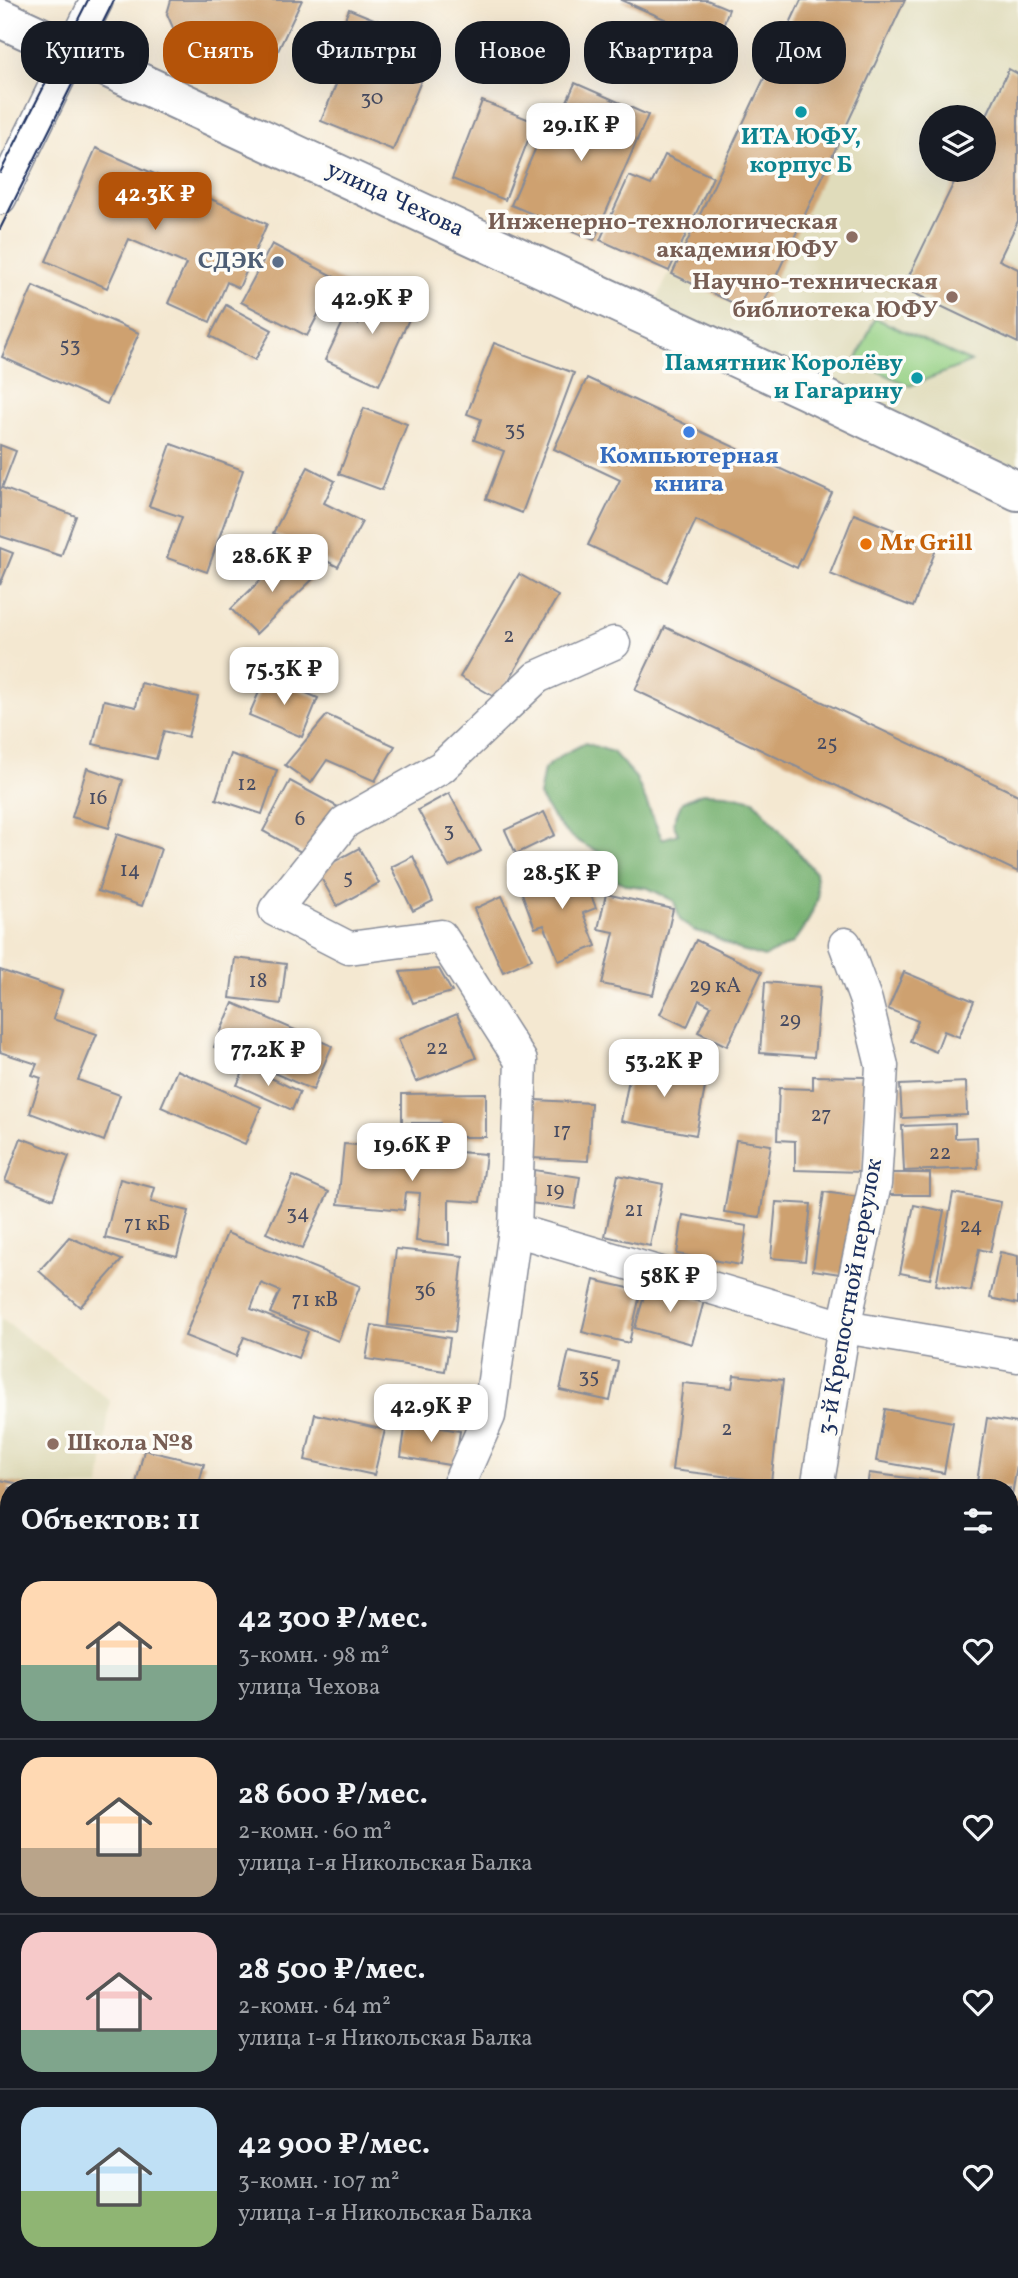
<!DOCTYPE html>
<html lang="ru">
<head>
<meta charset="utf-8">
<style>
  body { margin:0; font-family:Vollkorn,serif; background:#20242c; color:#f1f3f6; height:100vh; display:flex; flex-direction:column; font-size:26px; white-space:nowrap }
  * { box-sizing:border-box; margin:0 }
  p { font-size:23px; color:#9ea1a6 }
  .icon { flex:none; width:38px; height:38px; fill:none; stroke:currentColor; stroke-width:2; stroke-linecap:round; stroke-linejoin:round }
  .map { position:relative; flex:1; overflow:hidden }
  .panel { position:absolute; left:0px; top:1479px; width:1018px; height:800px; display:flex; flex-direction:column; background:#171b24; border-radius:28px 28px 0 0; box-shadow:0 7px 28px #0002 }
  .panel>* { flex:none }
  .top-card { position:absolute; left:21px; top:21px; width:976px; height:63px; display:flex; gap:14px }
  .buttons { position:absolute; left:919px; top:105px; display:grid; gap:14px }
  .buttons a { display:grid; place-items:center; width:77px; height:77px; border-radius:50%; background:#171b24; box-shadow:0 7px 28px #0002; font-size:35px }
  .price { position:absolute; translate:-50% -60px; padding:0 16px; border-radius:14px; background:#fff; color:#222; font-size:23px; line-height:46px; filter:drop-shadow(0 2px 4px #0008) }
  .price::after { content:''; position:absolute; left:50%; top:42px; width:21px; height:16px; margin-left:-10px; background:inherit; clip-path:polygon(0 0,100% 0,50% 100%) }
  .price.selected { background:#b45309; color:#fff }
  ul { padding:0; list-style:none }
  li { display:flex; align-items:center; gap:21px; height:175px; padding:0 21px }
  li+li { border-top:2px solid #363941 }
  li span { display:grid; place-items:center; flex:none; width:196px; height:140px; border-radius:21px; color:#555 }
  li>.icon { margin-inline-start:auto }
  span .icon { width:84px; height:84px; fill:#fffc; stroke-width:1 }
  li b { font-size:30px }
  h2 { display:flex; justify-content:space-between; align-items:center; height:84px; padding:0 21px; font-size:30px }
  .pill { padding:0 24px; border-radius:28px; background:#171b24; box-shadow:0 7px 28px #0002; font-size:24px; line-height:63px }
  .pill.selected { background:#b45309; color:#fff }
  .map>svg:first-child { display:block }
</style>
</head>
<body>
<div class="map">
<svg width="1018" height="2278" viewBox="0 0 1018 2278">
  <rect width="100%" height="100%" fill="#fdfcf7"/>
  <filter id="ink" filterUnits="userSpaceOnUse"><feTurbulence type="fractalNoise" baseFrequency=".0143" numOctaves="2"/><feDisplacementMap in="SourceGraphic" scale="14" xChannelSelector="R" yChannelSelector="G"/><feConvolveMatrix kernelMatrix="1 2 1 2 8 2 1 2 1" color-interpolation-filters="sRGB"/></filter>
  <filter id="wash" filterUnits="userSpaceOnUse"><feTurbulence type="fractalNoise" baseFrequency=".00686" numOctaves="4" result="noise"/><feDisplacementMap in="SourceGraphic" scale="28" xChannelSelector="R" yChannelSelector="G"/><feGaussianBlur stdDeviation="1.57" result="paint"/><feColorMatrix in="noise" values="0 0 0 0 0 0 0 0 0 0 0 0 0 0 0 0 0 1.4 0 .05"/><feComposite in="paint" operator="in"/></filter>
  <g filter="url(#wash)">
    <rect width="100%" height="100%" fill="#f4e8d1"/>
    <g fill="#e0dcbb" fill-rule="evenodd">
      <path d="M789,0H1018V469L654,305L799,4ZM931,117H984V170H931Z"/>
      <polygon points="0,1318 110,1400 100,1487 9,1488 9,1574 0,1574"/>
    </g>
    <polygon fill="#95d084" stroke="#588071" stroke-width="2" points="875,318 971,362 910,386 856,361"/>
    <path fill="#78b272" stroke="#4a7068" stroke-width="2" d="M585,743L613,752L636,778L662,839L678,834L673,823L682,802L702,793L726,794L754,800L815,872L818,898L808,921L793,943L764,957L737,949L711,935L695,931L680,920L674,901L648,888L627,885L608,876L599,852C565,837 558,826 539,796L544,769L562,755Z"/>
    <g id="blocks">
      <g fill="#cea170">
        <polygon points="171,0 302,0 268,72 174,30 167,14"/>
        <polygon points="621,0 707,0 729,9 717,42"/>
        <polygon points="801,0 905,0 758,315 672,274"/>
        <polygon points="349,9 436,44 393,150 321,121 340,75 325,69"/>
        <polygon points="1009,69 1018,74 1018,221 999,260 1018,269 1018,343 903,288 960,170 984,170 984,121"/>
        <polygon points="575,83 648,115 594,240 511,205 540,138 560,146 567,128 557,124"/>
        <polygon points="482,101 535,122 505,200 452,179"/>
        <polygon points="96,148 267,224 239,288 227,282 210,322 168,303 186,264 129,239 107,288 46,261"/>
        <polygon points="665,155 713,177 669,271 600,240 629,176 651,185"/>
        <polygon points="272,244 353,287 337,318 321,309 307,336 241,302"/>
        <polygon points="33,286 139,333 107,404 2,357"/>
        <polygon points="376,286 416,304 379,385 325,360 345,318 358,324"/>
        <polygon points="226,305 272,330 255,360 210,336"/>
        <polygon points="494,343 574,373 522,513 486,499 504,451 474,440 481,419 467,414"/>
        <polygon points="587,378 832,493 797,568 696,520 667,582 588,545 620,480 554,449"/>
        <polygon points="364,408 407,424 382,490 339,474"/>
        <polygon points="171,444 243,470 207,572 167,558 182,517 149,506"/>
        <polygon points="0,445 16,451 2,488 76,516 61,556 0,536"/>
        <polygon points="308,467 335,481 324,503 362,522 338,567 273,533"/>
        <polygon points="854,514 937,547 913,607 830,574"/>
        <polygon points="0,548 13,553 0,585"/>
        <polygon points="288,553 313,579 256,634 231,609"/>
        <polygon points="519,574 558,596 498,699 460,677"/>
        <polygon points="665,627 1018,795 1018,872 635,690"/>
        <polygon points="266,676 318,698 302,737 249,715"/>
        <polygon points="141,683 198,697 188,737 164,731 156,759 93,744 104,700 136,707"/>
        <polygon points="327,715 395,746 375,781 327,760 311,783 285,765"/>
        <polygon points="231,754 277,770 262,814 216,799"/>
        <polygon points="87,768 123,780 109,828 72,817"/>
        <polygon points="290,781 338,807 310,857 263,831"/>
        <polygon points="449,793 481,851 449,867 418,810"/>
        <polygon points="544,812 555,835 516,854 505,830"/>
        <polygon points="117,834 161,849 142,906 98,891"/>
        <polygon points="359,848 379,883 337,906 317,871"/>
        <polygon points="413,856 433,901 413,911 391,867"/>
        <polygon points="579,865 596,908 583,913 596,946 559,961 544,925 535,928 520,888"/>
        <polygon points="606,894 673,909 653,995 602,984 614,932 598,929"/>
        <polygon points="502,896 532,959 503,972 474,909"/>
        <polygon points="696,940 762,972 727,1046 698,1032 711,1006 699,1000 687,1027 660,1014"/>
        <polygon points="235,958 286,964 281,1004 230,998"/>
        <polygon points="439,969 452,992 413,1003 400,972"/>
        <polygon points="0,970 62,991 53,1019 97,1034 78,1080 120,1095 104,1141 30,1113 41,1078 32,1075 37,1064 0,1052"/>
        <polygon points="904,972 974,1001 959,1037 944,1031 936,1052 910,1041 918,1021 888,1009"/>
        <polygon points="765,982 820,987 814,1057 760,1053"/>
        <polygon points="233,1003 332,1046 313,1090 214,1047"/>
        <polygon points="457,1014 476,1058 416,1082 398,1039"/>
        <polygon points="632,1063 707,1077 696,1135 621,1121"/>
        <polygon points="246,1066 300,1092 292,1110 237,1085"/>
        <polygon points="177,1070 261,1107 245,1144 161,1107"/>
        <polygon points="813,1076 865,1077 862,1172 795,1170 795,1141 777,1140 779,1088 813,1089"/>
        <polygon points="966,1082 967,1115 902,1118 900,1085"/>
        <polygon points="486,1093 486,1137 440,1137 440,1123 402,1123 402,1094"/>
        <polygon points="535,1100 591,1103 588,1161 532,1158"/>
        <polygon points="955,1124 955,1138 977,1137 978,1168 904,1171 902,1126"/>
        <polygon points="21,1138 69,1156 53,1199 5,1181"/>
        <polygon points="736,1140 771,1145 760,1217 724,1212"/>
        <polygon points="344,1144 486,1154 480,1202 449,1200 449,1245 416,1241 420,1193 406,1192 404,1210 338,1204"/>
        <polygon points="534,1170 580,1177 575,1209 530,1203"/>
        <rect x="889" y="1173" width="41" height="22"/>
        <polygon points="618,1175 663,1184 650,1246 605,1236"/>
        <polygon points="293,1176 329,1192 302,1249 266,1233"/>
        <polygon points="120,1179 155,1188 151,1202 189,1211 177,1256 105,1238"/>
        <polygon points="824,1192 859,1197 847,1275 813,1270"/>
        <polygon points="953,1193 1001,1202 990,1252 979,1249 971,1291 936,1285"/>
        <polygon points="776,1202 811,1204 805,1261 771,1258"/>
        <polygon points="914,1205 944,1211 930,1279 900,1273"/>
        <polygon points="683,1215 747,1226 741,1265 677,1254"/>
        <polygon points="227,1233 360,1286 338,1341 270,1313 280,1291 261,1283 251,1309 308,1332 298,1358 244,1337 236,1356 185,1336"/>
        <polygon points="69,1237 122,1260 80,1307 39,1271"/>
        <polygon points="396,1249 463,1256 455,1332 388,1325"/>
        <polygon points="1000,1252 1018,1256 1018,1304 990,1298"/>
        <polygon points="594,1280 641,1291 629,1343 582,1332"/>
        <polygon points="647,1285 704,1301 692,1344 635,1328"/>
        <polygon points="372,1325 450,1338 445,1371 366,1359"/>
        <polygon points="569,1351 618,1362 610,1401 560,1390"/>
        <polygon points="734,1375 783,1380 771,1482 672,1470 683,1383 732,1388"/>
        <polygon points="885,1409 953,1422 944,1473 876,1461"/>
        <polygon points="315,1414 385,1430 374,1475 305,1460"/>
        <polygon points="987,1418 1018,1423 1018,1460 1012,1495 1010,1495 1010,1488 976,1488"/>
        <polygon points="406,1422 460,1431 455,1466 401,1457"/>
        <polygon points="144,1450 204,1464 198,1488 135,1488"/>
        <polygon points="869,1473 931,1481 931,1488 867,1488"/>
        <polygon points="0,1480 30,1486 9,1488 9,1544 0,1543"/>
        <polygon points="1011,1503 1018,1503 1018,1535 1010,1534"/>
        <rect x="0" y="1579" width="9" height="61"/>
        <polygon points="1015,1636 1018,1636 1018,1708 1010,1707"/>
        <polygon points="1010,1796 1018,1796 1018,1833 1010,1832"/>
        <polygon points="1010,1847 1017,1847 1012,1902 1010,1902"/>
        <polygon points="1010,1912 1018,1913 1018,1963 1010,1962"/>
        <polygon points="1010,2032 1018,2033 1018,2088 1010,2087"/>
        <polygon points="1017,2122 1018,2164 1010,2165 1010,2123"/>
        <polygon points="0,2213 9,2231 9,2235 0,2239"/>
        <polygon points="1018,2229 1018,2278 993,2278 991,2270 1010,2270 1010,2231"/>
        <polygon points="70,2270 142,2270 140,2278 75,2278 69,2277"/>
        <polygon points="147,2270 188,2270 186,2278 175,2278"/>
        <polygon points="330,2270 374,2270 380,2278 317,2278"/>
        <polygon points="417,2270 456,2270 452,2278 413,2278"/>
        <rect x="551" y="2270" width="102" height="8"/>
      </g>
    </g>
  </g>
  <g filter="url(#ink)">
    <use href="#blocks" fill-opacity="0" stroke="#888c98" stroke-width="2"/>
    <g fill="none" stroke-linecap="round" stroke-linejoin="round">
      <defs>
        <g id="minor">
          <polyline points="0,198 97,0"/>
          <polyline points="515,1230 844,1327 1018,1356"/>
          <polyline points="457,1488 489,1416 515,1230 521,1061 441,936 349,948 275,910 345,822 442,767 537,677 614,643"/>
          <polyline points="817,1488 844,1327 875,1184 882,1066 866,1001 845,944"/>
          <polyline points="18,2270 18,2278"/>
          <polyline points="211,2278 213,2270"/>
          <polyline points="686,2278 688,2270"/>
        </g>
        <polyline id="secondary" points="0,18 804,389 1018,491"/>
      </defs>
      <use href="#minor" stroke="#888c98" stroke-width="35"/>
      <use href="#secondary" stroke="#888c98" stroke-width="42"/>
      <use href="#minor" stroke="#fff" stroke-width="32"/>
      <use href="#secondary" stroke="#fff" stroke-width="38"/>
      <g stroke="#1b2f5e" stroke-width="2">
        <polyline points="0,173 88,0"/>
        <polyline points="0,229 114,0"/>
      </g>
    </g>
  </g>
  <g fill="#0f9aa8" stroke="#fdfcf7" stroke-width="2.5">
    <circle cx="801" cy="112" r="7"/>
    <circle cx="917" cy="378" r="7"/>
  </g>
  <g fill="#8d6e63" stroke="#fdfcf7" stroke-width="2.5">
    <circle cx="852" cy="237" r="7"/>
    <circle cx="952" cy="297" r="7"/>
    <circle cx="53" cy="1444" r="7"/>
  </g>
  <circle fill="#5c6f8a" stroke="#fdfcf7" stroke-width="2.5" cx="278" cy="262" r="7"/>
  <circle fill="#3f7fe0" stroke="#fdfcf7" stroke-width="2.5" cx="689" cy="432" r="7"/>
  <circle fill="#e8710a" stroke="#fdfcf7" stroke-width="2.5" cx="866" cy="544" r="7"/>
  <g text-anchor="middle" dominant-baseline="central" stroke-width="7" stroke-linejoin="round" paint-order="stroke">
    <g font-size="21" fill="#484c62">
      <text x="372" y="98">30</text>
      <text x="70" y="345">53</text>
      <text x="515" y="429">35</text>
      <text x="509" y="636">2</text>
      <text x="827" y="743">25</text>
      <text x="247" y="784">12</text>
      <text x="98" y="798">16</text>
      <text x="300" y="819">6</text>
      <text x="449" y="830">3</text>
      <text x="130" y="870">14</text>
      <text x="348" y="877">5</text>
      <text x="258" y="981">18</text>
      <text x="715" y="986">29 кА</text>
      <text x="790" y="1020">29</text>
      <text x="437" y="1048">22</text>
      <text x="821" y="1115">27</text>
      <text x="562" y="1131">17</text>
      <text x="940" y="1153">22</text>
      <text x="555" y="1190">19</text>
      <text x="634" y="1210">21</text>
      <text x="298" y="1213">34</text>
      <text x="147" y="1224">71 кБ</text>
      <text x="971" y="1226">24</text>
      <text x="425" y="1290">36</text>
      <text x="315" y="1300">71 кВ</text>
      <text x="589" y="1376">35</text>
      <text x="727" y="1429">2</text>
    </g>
    <g font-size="24" font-weight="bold" fill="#0d838f" stroke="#fdfcf7">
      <text x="801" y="138">ИТА ЮФУ,<tspan x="801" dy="28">корпус Б</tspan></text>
      <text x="903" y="364" text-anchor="end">Памятник Королёву<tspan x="903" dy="28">и Гагарину</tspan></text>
    </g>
    <g font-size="24" fill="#1b2f5e" stroke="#fdfcf7">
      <text transform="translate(395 200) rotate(25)">улица Чехова</text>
      <text transform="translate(851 1297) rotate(-80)">3-й Крепостной переулок</text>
    </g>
    <g font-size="24" font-weight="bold" fill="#785e54" stroke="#fdfcf7" text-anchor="end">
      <text x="838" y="223">Инженерно-технологическая<tspan x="838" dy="28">академия ЮФУ</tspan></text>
      <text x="938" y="283">Научно-техническая<tspan x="938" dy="28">библиотека ЮФУ</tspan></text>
      <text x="67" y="1444" text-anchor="start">Школа №8</text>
    </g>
    <g font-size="24" font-weight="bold" fill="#4e5e75" stroke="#fdfcf7" text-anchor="end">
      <text x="264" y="262">СДЭК</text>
    </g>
    <g font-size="24" font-weight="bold" fill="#366cbe" stroke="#fdfcf7">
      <text x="689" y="457">Компьютерная<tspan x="689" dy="28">книга</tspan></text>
    </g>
    <g font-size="24" font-weight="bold" fill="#c56008" stroke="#fdfcf7" text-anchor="start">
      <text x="880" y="544">Mr Grill</text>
    </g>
  </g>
</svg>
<div class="buttons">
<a><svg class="icon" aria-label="layers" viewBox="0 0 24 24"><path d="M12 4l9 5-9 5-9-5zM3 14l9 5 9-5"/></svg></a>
</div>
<b class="price" style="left:581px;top:163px">29.1K ₽</b>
<b class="price selected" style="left:155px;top:232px">42.3K ₽</b>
<b class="price" style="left:372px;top:336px">42.9K ₽</b>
<b class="price" style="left:272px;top:594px">28.6K ₽</b>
<b class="price" style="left:284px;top:707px">75.3K ₽</b>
<b class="price" style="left:562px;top:911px">28.5K ₽</b>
<b class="price" style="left:268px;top:1088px">77.2K ₽</b>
<b class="price" style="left:664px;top:1099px">53.2K ₽</b>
<b class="price" style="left:412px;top:1183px">19.6K ₽</b>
<b class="price" style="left:670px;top:1314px">58K ₽</b>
<b class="price" style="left:431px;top:1444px">42.9K ₽</b>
<div class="top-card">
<a class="pill">Купить</a>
<a class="pill selected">Снять</a>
<a class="pill">Фильтры</a>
<a class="pill">Новое</a>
<a class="pill">Квартира</a>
<a class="pill">Дом</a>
</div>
<section class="panel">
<h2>Объектов: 11<svg class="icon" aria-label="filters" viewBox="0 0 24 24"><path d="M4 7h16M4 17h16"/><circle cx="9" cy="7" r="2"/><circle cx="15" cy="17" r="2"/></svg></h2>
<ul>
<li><span style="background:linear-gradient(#ffd9b3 60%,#7fa58c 0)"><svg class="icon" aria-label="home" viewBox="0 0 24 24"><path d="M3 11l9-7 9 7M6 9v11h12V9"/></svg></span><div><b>42 300 ₽/мес.</b><p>3-комн. · 98 m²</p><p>улица Чехова</p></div><svg class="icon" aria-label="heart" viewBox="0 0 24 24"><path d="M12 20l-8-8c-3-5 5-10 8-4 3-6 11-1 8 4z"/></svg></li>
<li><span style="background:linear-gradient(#ffd9b3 65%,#b9a48a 0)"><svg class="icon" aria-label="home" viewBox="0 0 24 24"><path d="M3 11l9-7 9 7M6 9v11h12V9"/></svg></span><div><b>28 600 ₽/мес.</b><p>2-комн. · 60 m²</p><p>улица 1-я Никольская Балка</p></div><svg class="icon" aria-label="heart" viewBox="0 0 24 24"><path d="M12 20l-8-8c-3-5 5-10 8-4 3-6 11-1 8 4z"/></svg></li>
<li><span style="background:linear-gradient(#f6c9c9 70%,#7fa58c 0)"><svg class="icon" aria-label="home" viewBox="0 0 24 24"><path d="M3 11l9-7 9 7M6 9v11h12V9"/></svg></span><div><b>28 500 ₽/мес.</b><p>2-комн. · 64 m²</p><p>улица 1-я Никольская Балка</p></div><svg class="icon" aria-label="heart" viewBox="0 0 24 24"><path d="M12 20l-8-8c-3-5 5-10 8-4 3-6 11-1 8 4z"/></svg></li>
<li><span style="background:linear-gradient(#bfe0f5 60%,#8fb573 0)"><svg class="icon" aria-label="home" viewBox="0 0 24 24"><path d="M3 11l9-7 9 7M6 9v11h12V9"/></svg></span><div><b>42 900 ₽/мес.</b><p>3-комн. · 107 m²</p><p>улица 1-я Никольская Балка</p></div><svg class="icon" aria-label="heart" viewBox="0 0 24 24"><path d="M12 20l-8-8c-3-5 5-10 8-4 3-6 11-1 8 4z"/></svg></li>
</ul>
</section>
</div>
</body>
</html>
